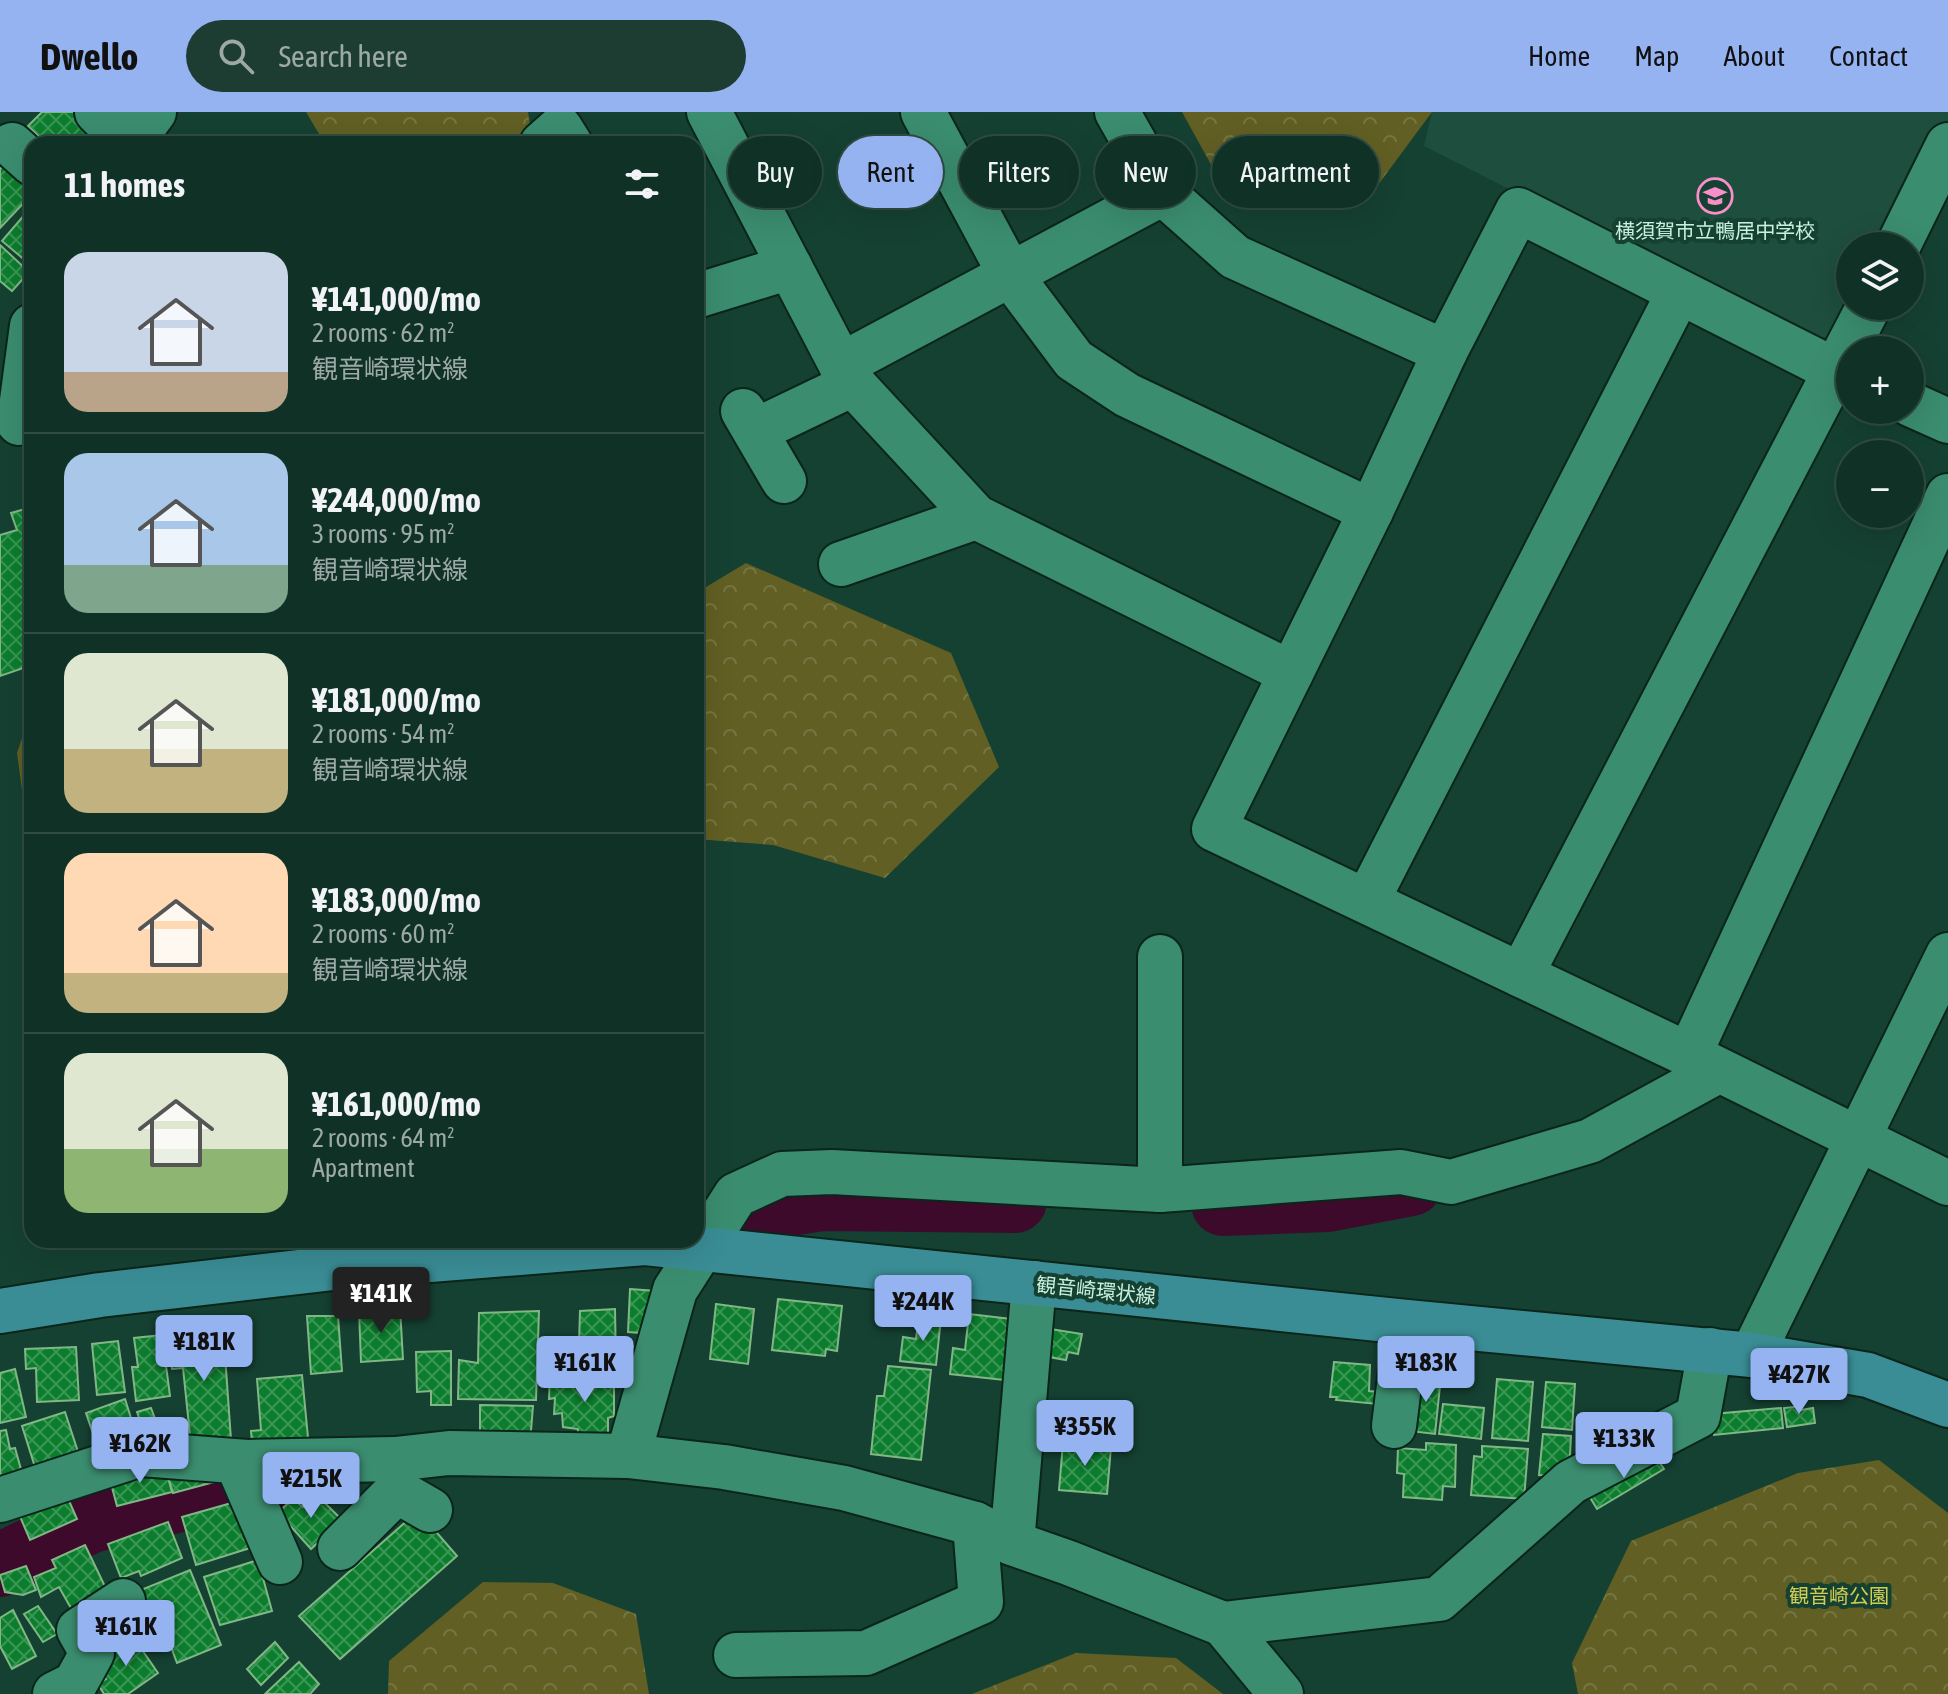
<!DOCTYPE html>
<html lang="en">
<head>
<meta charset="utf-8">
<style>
  body { margin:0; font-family:"Asap Condensed","Noto Sans JP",sans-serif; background:#1e3d32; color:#f1f3f6; height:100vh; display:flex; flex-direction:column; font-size:30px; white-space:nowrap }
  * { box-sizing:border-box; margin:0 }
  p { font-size:26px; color:#9ca9a7 }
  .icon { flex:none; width:44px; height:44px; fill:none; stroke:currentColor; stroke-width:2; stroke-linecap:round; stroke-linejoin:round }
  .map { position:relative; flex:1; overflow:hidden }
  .drawer { position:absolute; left:24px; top:24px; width:680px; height:1112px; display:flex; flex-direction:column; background:#103126; border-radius:24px; box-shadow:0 8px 32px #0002,0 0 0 2px #304c43 }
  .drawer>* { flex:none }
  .banner { position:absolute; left:728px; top:24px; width:760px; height:72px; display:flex; gap:16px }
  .controls { position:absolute; left:1836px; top:120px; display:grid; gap:16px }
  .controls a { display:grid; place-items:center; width:88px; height:88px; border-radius:50%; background:#103126; box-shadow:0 8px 32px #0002,0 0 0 2px #304c43; font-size:40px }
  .price { position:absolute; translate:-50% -68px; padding:0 18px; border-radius:8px; background:#95b2f1; color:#111; font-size:26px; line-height:52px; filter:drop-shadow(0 2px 4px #0008) }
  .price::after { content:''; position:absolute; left:50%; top:48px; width:24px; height:18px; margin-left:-12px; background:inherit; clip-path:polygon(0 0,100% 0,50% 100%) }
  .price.selected { background:#222; color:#fff }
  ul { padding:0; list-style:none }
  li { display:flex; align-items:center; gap:24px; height:200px; padding:0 40px }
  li+li { border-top:2px solid #304c43 }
  li span { display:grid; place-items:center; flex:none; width:224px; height:160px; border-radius:24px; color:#555 }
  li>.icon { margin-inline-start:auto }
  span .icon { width:96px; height:96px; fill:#fffc; stroke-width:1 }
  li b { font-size:34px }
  h2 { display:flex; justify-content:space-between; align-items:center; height:96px; padding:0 40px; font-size:34px }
  .tag { padding:0 28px; border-radius:36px; background:#103126; box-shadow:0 8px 32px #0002,0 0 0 2px #304c43; font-size:28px; line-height:72px }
  .tag.selected { background:#95b2f1; color:#111 }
  header { display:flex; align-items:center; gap:48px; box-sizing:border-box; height:112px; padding:0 40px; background:#95b2f1; color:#111 }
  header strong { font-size:38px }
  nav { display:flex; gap:44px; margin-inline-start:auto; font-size:28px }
  .search { width:560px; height:72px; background:#1e3d32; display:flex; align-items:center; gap:20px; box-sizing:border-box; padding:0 28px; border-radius:44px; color:#9ca9a7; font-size:30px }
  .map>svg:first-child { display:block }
</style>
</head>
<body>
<header>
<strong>Dwello</strong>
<div class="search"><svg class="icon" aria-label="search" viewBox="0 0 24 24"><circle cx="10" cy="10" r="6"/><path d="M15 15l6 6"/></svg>Search here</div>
<nav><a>Home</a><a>Map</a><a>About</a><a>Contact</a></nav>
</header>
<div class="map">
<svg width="1948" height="1582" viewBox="0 0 1948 1582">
  <defs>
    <pattern id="forest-crowns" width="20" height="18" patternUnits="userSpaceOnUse" patternTransform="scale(2)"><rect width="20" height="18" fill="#615f23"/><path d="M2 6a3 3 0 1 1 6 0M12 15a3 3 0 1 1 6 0" fill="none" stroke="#767642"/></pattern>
    <pattern id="building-cross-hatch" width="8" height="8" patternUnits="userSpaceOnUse" patternTransform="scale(2)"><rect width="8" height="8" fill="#0c7d2d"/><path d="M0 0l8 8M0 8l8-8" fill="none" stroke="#399655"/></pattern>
  </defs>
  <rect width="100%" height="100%" fill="#154132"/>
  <polygon fill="#1e4e3d" points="1432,0 1948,0 1948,7 1882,134 1850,134 1850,194 1837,221 1811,230 1424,34"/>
  <g fill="url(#forest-crowns)">
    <polygon points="306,0 528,0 531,19 507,32 325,32"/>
    <polygon points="1182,0 1432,0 1372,81 1285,94 1214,58"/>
    <polygon points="746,451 951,541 999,655 885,766 773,733 696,727 696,481"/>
    <polygon points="32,596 32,700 24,693 17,641"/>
    <polygon points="1879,1348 1948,1401 1948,1582 1578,1582 1572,1551 1631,1429 1798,1361"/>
    <polygon points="483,1470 553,1471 636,1502 649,1582 388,1582 389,1549"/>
    <polygon points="1076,1541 1176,1546 1223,1582 972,1582"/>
  </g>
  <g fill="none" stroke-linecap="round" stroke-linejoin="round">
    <g stroke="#3e0a2b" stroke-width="64">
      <polyline points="1223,1092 1327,1088 1411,1072"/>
      <polyline points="746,1111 769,1095 822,1087 1015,1089"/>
      <polyline points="0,1453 91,1409 262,1369 311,1367"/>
    </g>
  </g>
  <g fill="url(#building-cross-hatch)" stroke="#80b785" stroke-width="2">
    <polygon points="42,0 77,0 111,32 46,32 28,14"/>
    <polygon points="12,45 32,63 32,82 0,116 0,57"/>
    <polygon points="32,94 32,142 26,149 2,129"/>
    <polygon points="0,133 29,160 12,179 0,169"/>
    <polygon points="32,395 32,507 28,508 32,520 32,553 0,564 0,423 17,418 11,401"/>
    <polygon points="630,1177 656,1179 654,1222 628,1220"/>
    <polygon points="778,1187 842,1194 837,1239 826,1237 825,1244 772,1238"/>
    <polygon points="716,1192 754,1197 748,1252 710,1247"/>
    <polygon points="400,1196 403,1247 361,1250 359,1199"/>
    <polygon points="615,1197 616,1253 570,1253 568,1256 559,1257 559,1234 579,1232 580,1199"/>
    <polygon points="539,1199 536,1288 458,1287 459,1248 478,1251 479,1201"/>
    <polygon points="969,1202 1021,1208 1004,1268 950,1262 953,1236 965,1238"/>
    <polygon points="307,1204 338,1204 342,1259 311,1262"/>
    <polygon points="919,1204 941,1206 936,1253 900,1249 903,1225 916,1227"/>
    <polygon points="223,1214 231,1328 191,1333 183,1256 172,1257 168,1228 191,1226 190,1217"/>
    <polygon points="1038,1215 1082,1222 1078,1242 1068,1240 1066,1248 1049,1245"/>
    <polygon points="162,1223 170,1284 136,1289 132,1255 138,1255 134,1226"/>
    <polygon points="118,1229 125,1280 97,1283 92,1232"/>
    <polygon points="620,1234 644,1235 642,1259 621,1259"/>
    <polygon points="76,1235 79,1288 37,1290 36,1256 26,1257 25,1237"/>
    <polygon points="451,1239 451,1293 431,1293 431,1279 417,1280 416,1240"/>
    <polygon points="1334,1250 1370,1253 1369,1279 1378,1280 1377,1292 1336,1288 1337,1285 1330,1285"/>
    <polygon points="888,1254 931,1258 921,1348 871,1342 877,1284 884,1284"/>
    <polygon points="15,1257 26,1305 0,1311 0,1261"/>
    <polygon points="550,1261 614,1261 614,1304 608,1306 608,1333 577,1330 578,1317 563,1315 562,1301 554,1302 555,1286 549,1287"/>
    <polygon points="1417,1261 1441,1264 1435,1322 1410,1319"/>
    <polygon points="302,1263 309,1336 253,1341 251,1319 261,1318 257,1267"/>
    <polygon points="1497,1267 1533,1270 1528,1329 1492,1326"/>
    <polygon points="1546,1270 1575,1272 1572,1318 1542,1315"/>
    <polygon points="125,1287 136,1322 98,1336 86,1301"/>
    <polygon points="1443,1292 1484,1296 1481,1327 1439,1322"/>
    <polygon points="480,1293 533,1294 530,1331 480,1328"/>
    <polygon points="1801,1294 1801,1298 1813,1296 1815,1311 1787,1315 1784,1296"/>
    <polygon points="151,1296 161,1323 146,1326 137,1300"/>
    <polygon points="1781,1296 1783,1316 1714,1323 1713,1302"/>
    <polygon points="65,1300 80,1346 35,1355 22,1314"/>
    <polygon points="6,1318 10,1337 15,1336 22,1361 0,1365 0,1319"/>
    <polygon points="1543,1322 1571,1324 1569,1361 1554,1364 1539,1363"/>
    <polygon points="1063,1331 1111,1335 1107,1382 1059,1378"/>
    <polygon points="1426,1331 1456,1333 1455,1375 1443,1374 1442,1388 1403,1385 1404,1362 1397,1361 1398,1336 1426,1338"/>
    <polygon points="1482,1334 1528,1337 1524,1387 1471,1383 1474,1344 1482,1345"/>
    <polygon points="1652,1339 1664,1357 1597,1397 1585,1377"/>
    <polygon points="165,1354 172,1380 117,1394 109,1364"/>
    <polygon points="165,1355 218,1369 173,1381"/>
    <polygon points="66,1382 77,1407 30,1428 19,1402"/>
    <polygon points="316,1382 342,1408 311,1437 278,1400 293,1387 303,1395"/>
    <polygon points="235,1390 250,1436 196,1453 182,1405"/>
    <polygon points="418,1399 457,1444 340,1547 299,1504"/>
    <polygon points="168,1410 182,1446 141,1464 139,1459 121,1466 108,1432"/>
    <polygon points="85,1433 112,1489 76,1505 59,1475 41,1485 34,1465 56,1456 52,1448"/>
    <polygon points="258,1448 272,1499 220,1513 204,1465"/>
    <polygon points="26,1454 36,1478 23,1483 5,1480 0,1463"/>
    <polygon points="190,1458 221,1533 177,1551 171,1535 160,1536 144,1499 150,1497 141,1478"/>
    <polygon points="38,1494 57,1522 43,1530 24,1502"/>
    <polygon points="13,1498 36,1544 12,1557 0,1534 0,1506"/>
    <polygon points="131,1522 158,1561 128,1582 104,1582 98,1572 106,1567 96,1553 117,1538 114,1531"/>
    <polygon points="275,1530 288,1546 261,1573 247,1557"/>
    <polygon points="299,1550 319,1572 310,1582 265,1582"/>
  </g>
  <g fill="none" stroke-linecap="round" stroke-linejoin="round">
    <defs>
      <g id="minor">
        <polyline points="97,0 129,32"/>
        <polyline points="709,0 841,253 853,272 976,405 1291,561"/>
        <polyline points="923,0 1011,164 1074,248 1127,283 1371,399"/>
        <polyline points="1117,0 1163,81 1235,145 1445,240"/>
        <polyline points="130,32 154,0"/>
        <polyline points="542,32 560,16 570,32"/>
        <polyline points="12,33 32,51"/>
        <polyline points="1898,134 1948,33"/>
        <polyline points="696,184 790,155"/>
        <polyline points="841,253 1163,81"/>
        <polyline points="1850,266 1518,98 1445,240 1371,399 1214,717 1689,943 1948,1071"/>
        <polyline points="1910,292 1948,309"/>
        <polyline points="743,299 784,369"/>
        <polyline points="19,311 32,214"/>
        <polyline points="755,319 853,272"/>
        <polyline points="841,452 976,405"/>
        <polyline points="1367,789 1679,180"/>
        <polyline points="1160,845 1160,1078"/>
        <polyline points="1521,863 1869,194"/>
        <polyline points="1689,943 1948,384"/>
        <polyline points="1752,1243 1948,843"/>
        <polyline points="1394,1314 1407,1210"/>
        <polyline points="628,1344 675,1178 736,1083 782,1062 832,1060 1160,1078 1401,1060 1451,1070 1590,1029 1718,959"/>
        <polyline points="247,1350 242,1362 280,1450"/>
        <polyline points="397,1379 430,1398"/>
        <polyline points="0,1388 141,1342 247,1350 395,1347 449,1341 628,1344 724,1355 844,1376 975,1412 1012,1431 1069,1451 1223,1512 1439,1487 1571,1370 1698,1304 1710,1238"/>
        <polyline points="1012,1431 1034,1171"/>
        <polyline points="340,1436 397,1379"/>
        <polyline points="1223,1512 1281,1582"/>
        <polyline points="736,1543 866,1541 981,1490 975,1412"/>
        <polyline points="55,1582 75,1572 92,1541 79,1518 123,1489"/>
      </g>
      <polyline id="major" points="0,1199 100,1183 342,1155 645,1131 1407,1210 1752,1243 1868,1263 1948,1293"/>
    </defs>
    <use href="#minor" stroke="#0b251b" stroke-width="48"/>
    <use href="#major" stroke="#0b251b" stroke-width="48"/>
    <use href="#minor" stroke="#3b8d70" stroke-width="44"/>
    <use href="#major" stroke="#3a8d95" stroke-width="44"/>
  </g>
  <defs>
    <symbol id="school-ring" viewBox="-11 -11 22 22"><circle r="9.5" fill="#154132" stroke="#f98fc9" stroke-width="1.5"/><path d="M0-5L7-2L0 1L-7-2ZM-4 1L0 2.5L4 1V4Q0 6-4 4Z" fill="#f98fc9"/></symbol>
  </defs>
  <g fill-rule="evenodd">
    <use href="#school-ring" x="1695" y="64" width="40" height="40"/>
  </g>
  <g text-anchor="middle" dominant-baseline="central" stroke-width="8" stroke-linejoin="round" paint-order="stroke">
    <g font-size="20" fill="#c9f0df" stroke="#154132">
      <text x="1715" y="118">横須賀市立鴨居中学校</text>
    </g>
    <g font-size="20" fill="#c9f0df" stroke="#154132">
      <text transform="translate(1096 1178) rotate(6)">観音崎環状線</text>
    </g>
    <g font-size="20" fill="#d2cd52" stroke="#154132">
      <text x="1839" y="1483">観音崎公園</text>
    </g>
  </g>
</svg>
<div class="controls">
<a><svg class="icon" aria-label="layers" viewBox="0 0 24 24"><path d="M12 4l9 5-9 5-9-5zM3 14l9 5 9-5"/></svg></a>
<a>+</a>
<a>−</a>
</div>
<b class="price selected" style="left:381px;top:1223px">¥141K</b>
<b class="price" style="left:923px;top:1231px">¥244K</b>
<b class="price" style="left:204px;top:1271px">¥181K</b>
<b class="price" style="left:585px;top:1292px">¥161K</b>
<b class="price" style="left:1426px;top:1292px">¥183K</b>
<b class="price" style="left:1799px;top:1304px">¥427K</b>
<b class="price" style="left:1085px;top:1356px">¥355K</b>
<b class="price" style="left:1624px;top:1368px">¥133K</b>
<b class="price" style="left:140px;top:1373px">¥162K</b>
<b class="price" style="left:311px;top:1408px">¥215K</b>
<b class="price" style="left:126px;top:1556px">¥161K</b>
<div class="banner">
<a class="tag">Buy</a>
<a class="tag selected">Rent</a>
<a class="tag">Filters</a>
<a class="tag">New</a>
<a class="tag">Apartment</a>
</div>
<section class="drawer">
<h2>11 homes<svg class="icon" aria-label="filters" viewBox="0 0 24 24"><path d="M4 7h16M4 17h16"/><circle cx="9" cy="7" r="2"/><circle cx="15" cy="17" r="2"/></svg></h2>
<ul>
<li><span style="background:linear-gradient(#c9d6e8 75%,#b9a48a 0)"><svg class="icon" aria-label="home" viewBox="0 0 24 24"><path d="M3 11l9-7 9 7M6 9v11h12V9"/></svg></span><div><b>¥141,000/mo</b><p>2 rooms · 62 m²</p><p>観音崎環状線</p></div></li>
<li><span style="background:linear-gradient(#a9c7e8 70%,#7fa58c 0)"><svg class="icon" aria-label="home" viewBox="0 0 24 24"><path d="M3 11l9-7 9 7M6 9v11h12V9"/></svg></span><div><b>¥244,000/mo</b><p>3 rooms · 95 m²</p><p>観音崎環状線</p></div></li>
<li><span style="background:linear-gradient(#dfe7d0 60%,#c2b280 0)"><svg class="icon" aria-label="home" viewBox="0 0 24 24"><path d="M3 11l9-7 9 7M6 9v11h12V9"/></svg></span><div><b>¥181,000/mo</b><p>2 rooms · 54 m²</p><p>観音崎環状線</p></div></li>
<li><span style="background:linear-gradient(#ffd9b3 75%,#c2b280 0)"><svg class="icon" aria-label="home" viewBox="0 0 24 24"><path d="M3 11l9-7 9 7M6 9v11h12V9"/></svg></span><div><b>¥183,000/mo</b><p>2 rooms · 60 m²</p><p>観音崎環状線</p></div></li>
<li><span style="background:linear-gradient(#dfe7d0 60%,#8fb573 0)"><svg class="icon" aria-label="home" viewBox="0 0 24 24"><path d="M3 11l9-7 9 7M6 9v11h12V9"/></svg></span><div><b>¥161,000/mo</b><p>2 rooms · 64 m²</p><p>Apartment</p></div></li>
</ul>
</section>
</div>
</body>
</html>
